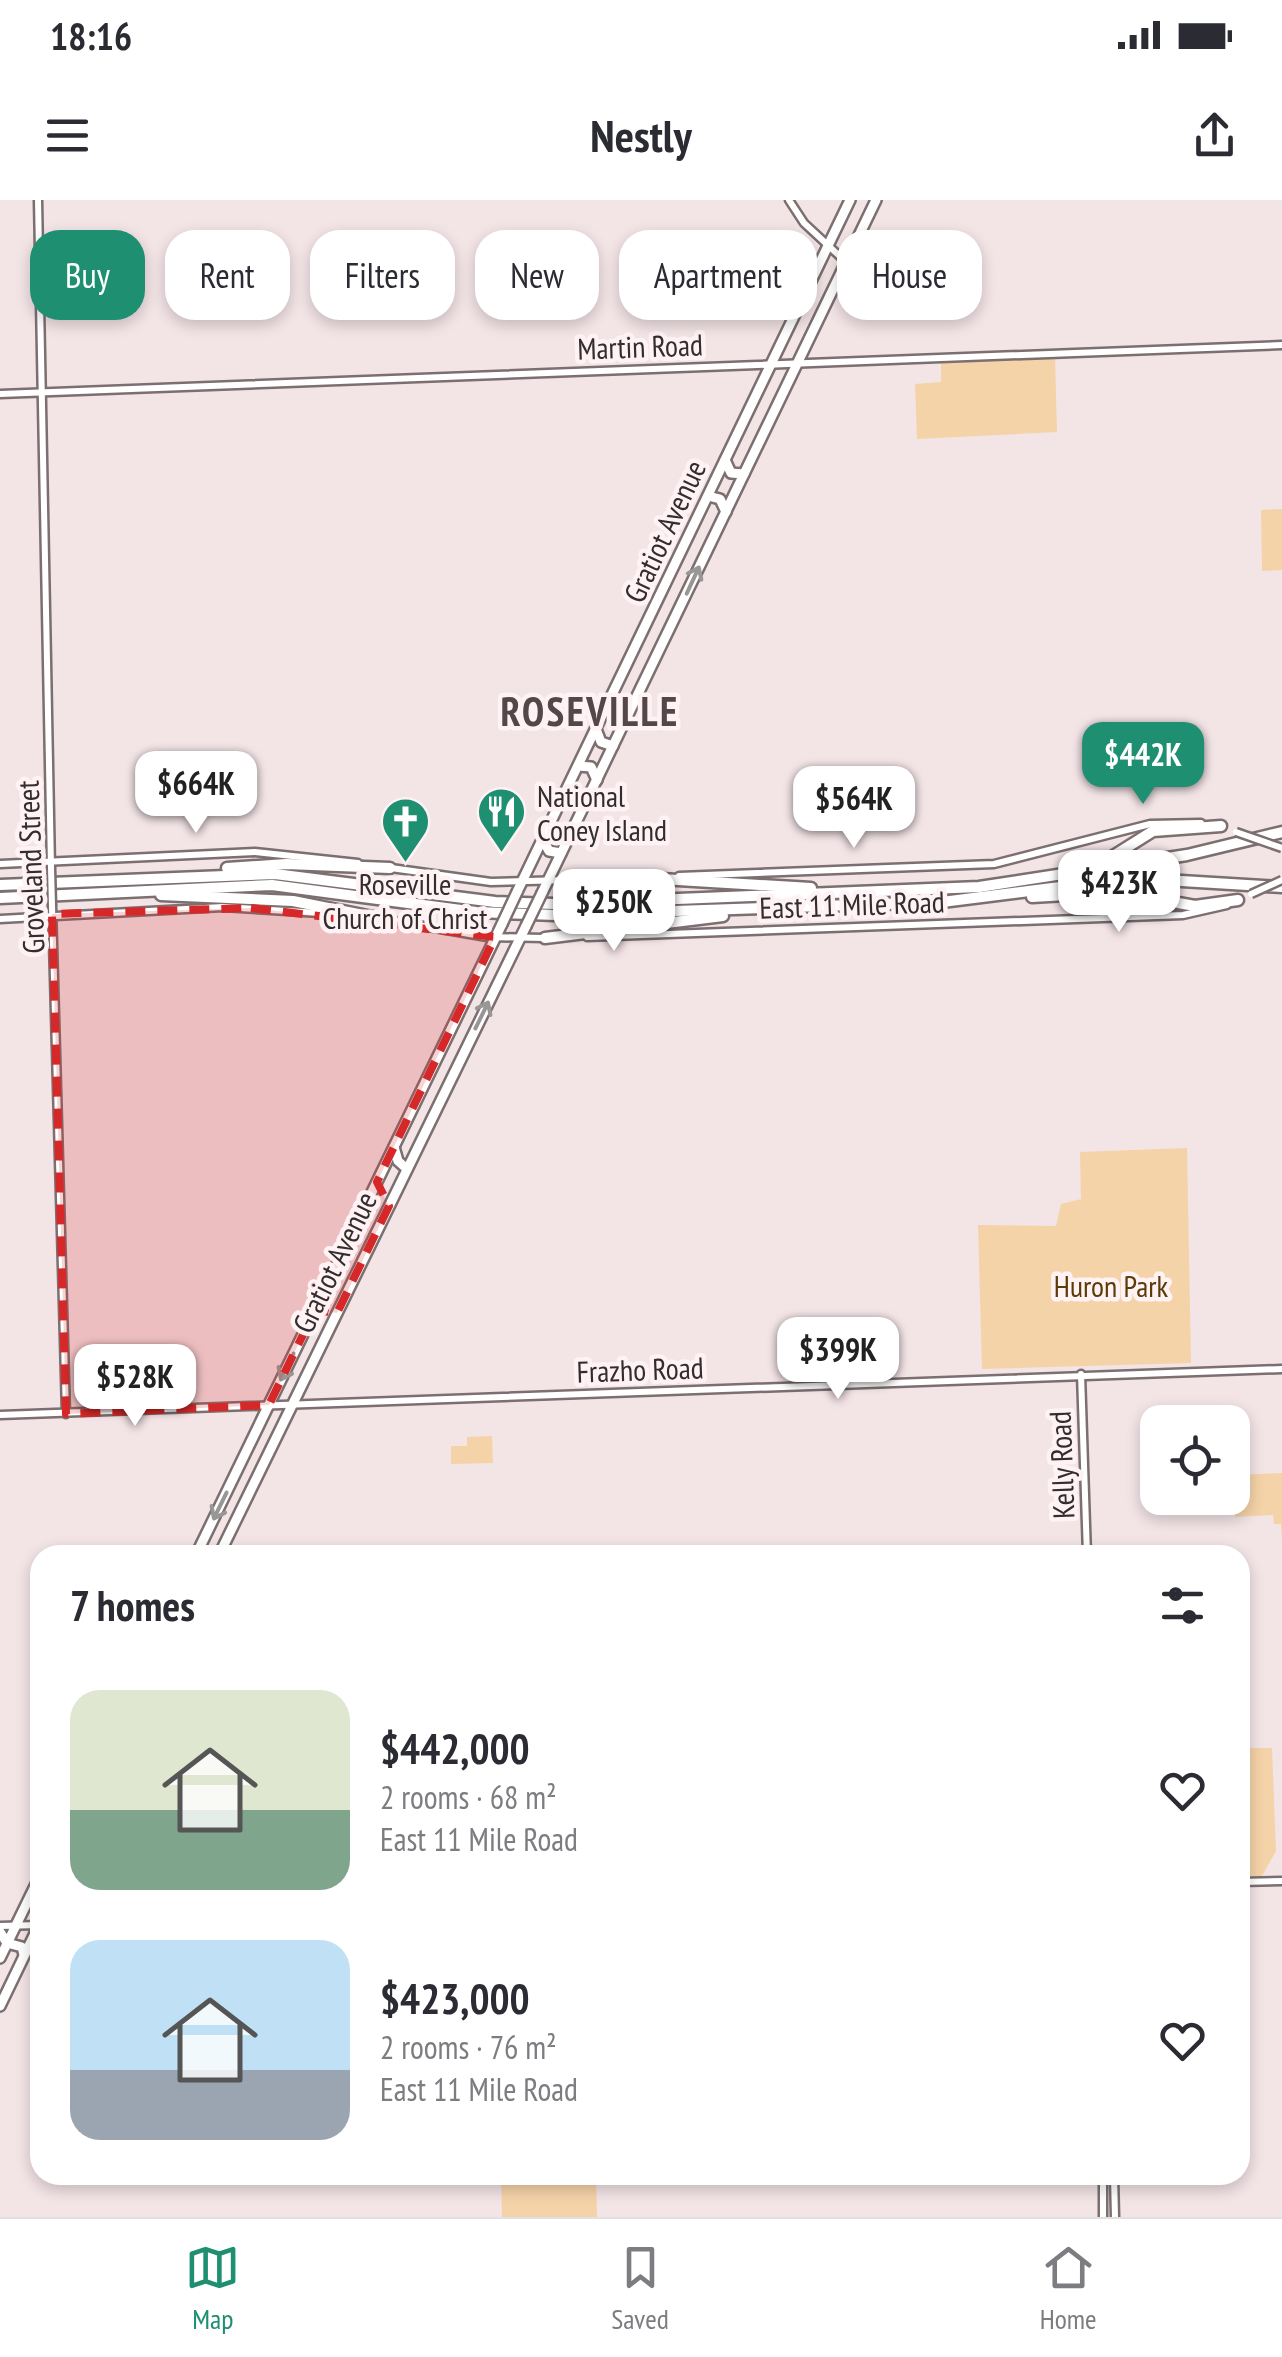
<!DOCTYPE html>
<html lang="en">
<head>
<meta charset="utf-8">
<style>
  body { margin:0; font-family:"PT Sans Narrow",sans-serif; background:#f2f2f3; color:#2b2b33; height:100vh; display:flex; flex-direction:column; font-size:38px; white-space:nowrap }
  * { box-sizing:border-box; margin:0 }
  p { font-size:32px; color:#7c7c81 }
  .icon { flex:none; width:55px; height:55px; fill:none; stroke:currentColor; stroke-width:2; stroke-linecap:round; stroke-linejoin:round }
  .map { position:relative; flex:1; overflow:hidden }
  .drawer { position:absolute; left:30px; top:1345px; width:1220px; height:640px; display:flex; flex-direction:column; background:#fff; border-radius:30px; box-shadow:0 5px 15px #0003 }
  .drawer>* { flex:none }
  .banner { position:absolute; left:30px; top:30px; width:1222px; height:90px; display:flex; gap:20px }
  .tools { position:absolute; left:1140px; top:1205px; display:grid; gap:20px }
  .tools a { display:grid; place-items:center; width:110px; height:110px; border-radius:20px; background:#fff; box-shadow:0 5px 15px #0003; font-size:50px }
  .price { position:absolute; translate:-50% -85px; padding:0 22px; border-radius:20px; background:#fff; color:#222; font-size:32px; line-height:65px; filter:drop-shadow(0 2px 5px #0008) }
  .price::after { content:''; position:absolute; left:50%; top:60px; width:30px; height:22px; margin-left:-15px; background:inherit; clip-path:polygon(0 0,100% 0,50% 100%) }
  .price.current { background:#1e8f70; color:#fff }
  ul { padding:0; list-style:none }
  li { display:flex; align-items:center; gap:30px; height:250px; padding:0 40px }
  li span { display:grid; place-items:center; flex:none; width:280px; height:200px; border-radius:30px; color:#555 }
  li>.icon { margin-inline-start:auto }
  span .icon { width:120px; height:120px; fill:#fffc; stroke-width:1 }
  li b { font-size:42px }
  h2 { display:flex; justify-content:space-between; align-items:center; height:120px; padding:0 40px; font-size:42px }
  .tag { padding:0 35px; border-radius:30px; background:#fff; box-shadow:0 5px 15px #0003; font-size:35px; line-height:90px }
  .tag.current { background:#1e8f70; color:#fff }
  .status { display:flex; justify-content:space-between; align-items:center; height:70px; padding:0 50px; background:#fff; direction:ltr }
  .status svg { height:28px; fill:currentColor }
  header { display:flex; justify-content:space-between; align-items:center; height:130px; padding:0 40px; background:#fff; font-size:45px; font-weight:700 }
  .tab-bar { display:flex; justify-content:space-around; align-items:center; height:140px; border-top:2px solid #e1e1e2; background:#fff; font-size:28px; color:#7c7c81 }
  .tab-bar a { display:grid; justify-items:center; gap:5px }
  .tab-bar .current { color:#1e8f70 }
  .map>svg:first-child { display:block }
</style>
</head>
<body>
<div class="status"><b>18:16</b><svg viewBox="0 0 49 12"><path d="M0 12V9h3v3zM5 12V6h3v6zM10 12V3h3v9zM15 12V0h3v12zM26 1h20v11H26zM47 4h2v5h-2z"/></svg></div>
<header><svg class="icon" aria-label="menu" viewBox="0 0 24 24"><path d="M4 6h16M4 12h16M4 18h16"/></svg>Nestly<svg class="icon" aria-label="share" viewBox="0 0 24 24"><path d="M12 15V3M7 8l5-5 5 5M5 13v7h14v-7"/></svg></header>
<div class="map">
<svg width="1282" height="2017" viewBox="0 0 1282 2017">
  <rect width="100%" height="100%" fill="#f3e4e6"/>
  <g fill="#f5d3a8">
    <polygon points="1055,156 1057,232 917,239 915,184 941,182 941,160"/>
    <polygon points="1282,309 1282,370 1262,371 1261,310"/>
    <polygon points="1187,948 1191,1163 982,1169 978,1025 1056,1026 1061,1004 1081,999 1080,952"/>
    <polygon points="492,1236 493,1263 451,1264 451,1246 467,1246 467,1237"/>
    <polygon points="1282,1273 1282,1342 1281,1324 1274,1324 1273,1315 1235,1317 1234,1275"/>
    <polygon points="1240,1519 1246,1548 1272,1548 1276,1651 1262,1676 1240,1677"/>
    <polygon points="501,1975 596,1975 597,2017 502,2017"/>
  </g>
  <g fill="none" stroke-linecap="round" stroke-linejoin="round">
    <defs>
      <g id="tertiary">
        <polyline points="38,0 51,667"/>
        <polyline points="0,194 1282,145"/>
        <polyline points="52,706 66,1214"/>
        <polyline points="1081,1174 1087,1355"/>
        <polyline points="0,1215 1282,1169"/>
        <polyline points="1103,1975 1103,2017"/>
        <polyline points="1114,1975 1115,2017"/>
      </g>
      <g id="secondary">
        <polyline points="789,0 804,23 846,62"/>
        <polyline points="0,664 255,652 358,663"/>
        <polyline points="391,668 491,682 647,678"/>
        <polyline points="679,676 994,664 1150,624 1201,623"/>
        <polyline points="0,719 223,707 336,714"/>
        <polyline points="388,720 487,737 544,738"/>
        <polyline points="587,737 1183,715 1227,705"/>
        <polyline points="1240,1682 1282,1681"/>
        <polyline points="0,1726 39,1725"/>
      </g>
      <g id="primary">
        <polyline points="725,260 731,273 744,274"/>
        <polyline points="708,296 720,299 726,312"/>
        <polyline points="596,529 601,542 613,546"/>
        <polyline points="578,566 591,567 597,580"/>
        <polyline points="542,638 549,651 561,653"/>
        <polyline points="517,692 850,0"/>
        <polyline points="542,693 876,0"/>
        <polyline points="394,947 398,961 407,969"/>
        <polyline points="196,1355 502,724"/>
        <polyline points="219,1355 526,726"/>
        <polyline points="0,1732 7,1743 22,1747 24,1755"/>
        <polyline points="0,1758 40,1676"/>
        <polyline points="0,1806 40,1723"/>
      </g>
      <g id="motorway">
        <polyline points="1086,665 1110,658 1153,631 1221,626"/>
        <polyline points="227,668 286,664 390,668"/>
        <polyline points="645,678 811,688"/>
        <polyline points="0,685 275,674 495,702 554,704 979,687 1187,655 1282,632"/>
        <polyline points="161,695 293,701 388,720"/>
        <polyline points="1032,697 1117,692 1195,706 1238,700"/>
        <polyline points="0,698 272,685 476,712 555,715 942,702 1132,678 1282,687"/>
        <polyline points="545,738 723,716"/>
      </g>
    </defs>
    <use href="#tertiary" stroke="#7c6f70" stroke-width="11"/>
    <use href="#secondary" stroke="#7c6f70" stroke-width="11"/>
    <use href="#primary" stroke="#7c6f70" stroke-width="14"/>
    <use href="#motorway" stroke="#7c6f70" stroke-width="15"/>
    <use href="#tertiary" stroke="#fff" stroke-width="6"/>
    <use href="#secondary" stroke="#fff" stroke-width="6"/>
    <use href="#primary" stroke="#fff" stroke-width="9"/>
    <use href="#motorway" stroke="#fff" stroke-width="10"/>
    <defs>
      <polyline id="tertiary-bridge" points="51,668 52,706"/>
      <g id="secondary-bridge">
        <polyline points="1236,632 1282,648"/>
        <polyline points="1251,694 1282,680"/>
      </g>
      <g id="primary-bridge">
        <polyline points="502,724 517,692"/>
        <polyline points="526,726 542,693"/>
      </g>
    </defs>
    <use href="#tertiary-bridge" stroke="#7c6f70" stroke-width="11" stroke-linecap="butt"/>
    <use href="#secondary-bridge" stroke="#7c6f70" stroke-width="11" stroke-linecap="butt"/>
    <use href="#primary-bridge" stroke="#7c6f70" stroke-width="14" stroke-linecap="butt"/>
    <use href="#tertiary-bridge" stroke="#fff" stroke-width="6"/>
    <use href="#secondary-bridge" stroke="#fff" stroke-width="6"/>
    <use href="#primary-bridge" stroke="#fff" stroke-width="9"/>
  </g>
  <defs><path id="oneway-shaft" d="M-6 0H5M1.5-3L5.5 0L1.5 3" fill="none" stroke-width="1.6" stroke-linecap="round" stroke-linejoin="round" transform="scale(2.5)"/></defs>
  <g stroke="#999696">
    <use href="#oneway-shaft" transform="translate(693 380) rotate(-65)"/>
    <use href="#oneway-shaft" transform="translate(482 815) rotate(-64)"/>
    <use href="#oneway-shaft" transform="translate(287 1167) rotate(116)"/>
    <use href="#oneway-shaft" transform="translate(220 1306) rotate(116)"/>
  </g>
  <path fill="#d62828" fill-opacity="0.2" stroke="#d62828" stroke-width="8" stroke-dasharray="20 12" stroke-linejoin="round" d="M251,708L495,737L377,982L389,1006L337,1113L315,1110L269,1205L66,1214L52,714Z"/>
  <defs>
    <symbol id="restaurant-pin" viewBox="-11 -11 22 30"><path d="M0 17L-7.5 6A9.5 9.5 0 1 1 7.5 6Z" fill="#1e8f70" stroke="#fef2f4"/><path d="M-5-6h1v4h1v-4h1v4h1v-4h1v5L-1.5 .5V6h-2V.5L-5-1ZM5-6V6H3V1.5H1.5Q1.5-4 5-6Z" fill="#fff"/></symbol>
    <symbol id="church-pin" viewBox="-11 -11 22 30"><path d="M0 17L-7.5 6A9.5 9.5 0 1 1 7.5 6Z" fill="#1e8f70" stroke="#fef2f4"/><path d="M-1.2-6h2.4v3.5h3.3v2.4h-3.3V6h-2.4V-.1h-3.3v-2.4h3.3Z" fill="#fff"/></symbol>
  </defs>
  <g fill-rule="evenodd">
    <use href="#restaurant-pin" x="474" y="584" width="55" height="75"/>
    <use href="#church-pin" x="378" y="594" width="55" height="75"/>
  </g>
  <g text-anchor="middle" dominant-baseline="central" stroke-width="9" stroke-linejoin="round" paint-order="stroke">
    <g font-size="30" fill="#332d2e" stroke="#fef2f4">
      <text transform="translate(640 146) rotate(-2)">Martin Road</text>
      <text transform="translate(664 331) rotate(-65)">Gratiot Avenue</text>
      <text transform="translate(30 667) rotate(-92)">Groveland Street</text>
      <text transform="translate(852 704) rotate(-2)">East 11 Mile Road</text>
      <text transform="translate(334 1062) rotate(-64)">Gratiot Avenue</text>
      <text transform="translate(640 1169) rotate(-2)">Frazho Road</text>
      <text transform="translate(1061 1265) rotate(-92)">Kelly Road</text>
    </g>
    <g font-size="30" fill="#332d2e" stroke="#fef2f4" text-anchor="start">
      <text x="537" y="595">National<tspan x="537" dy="34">Coney Island</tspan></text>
      <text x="405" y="683" text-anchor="middle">Roseville<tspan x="405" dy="34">Church of Christ</tspan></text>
    </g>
    <g font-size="30" fill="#5b3b06" stroke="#fef2f4">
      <text x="1111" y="1085">Huron Park</text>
    </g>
    <g font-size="40" font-weight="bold" letter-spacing="2.5" fill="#534749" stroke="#fef2f4">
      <text x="590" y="511">ROSEVILLE</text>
    </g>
  </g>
</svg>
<div class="tools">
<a><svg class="icon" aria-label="locate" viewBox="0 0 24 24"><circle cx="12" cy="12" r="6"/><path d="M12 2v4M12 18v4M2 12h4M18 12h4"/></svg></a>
</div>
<b class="price current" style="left:1143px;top:607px">$442K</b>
<b class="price" style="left:196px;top:636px">$664K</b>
<b class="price" style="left:854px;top:651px">$564K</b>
<b class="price" style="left:1119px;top:735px">$423K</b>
<b class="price" style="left:614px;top:754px">$250K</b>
<b class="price" style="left:838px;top:1202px">$399K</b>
<b class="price" style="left:135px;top:1229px">$528K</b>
<div class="banner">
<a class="tag current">Buy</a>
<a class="tag">Rent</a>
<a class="tag">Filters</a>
<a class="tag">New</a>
<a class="tag">Apartment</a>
<a class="tag">House</a>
</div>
<section class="drawer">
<h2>7 homes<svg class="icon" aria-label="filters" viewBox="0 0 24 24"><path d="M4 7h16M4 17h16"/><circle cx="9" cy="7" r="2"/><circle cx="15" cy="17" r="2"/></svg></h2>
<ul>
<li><span style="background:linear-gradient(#dfe7d0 60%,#7fa58c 0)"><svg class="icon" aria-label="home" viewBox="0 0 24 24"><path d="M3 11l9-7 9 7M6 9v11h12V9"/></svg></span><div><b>$442,000</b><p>2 rooms · 68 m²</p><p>East 11 Mile Road</p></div><svg class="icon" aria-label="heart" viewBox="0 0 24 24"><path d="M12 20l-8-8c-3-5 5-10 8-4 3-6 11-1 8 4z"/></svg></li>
<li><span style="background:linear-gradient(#bfe0f5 65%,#9aa5b1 0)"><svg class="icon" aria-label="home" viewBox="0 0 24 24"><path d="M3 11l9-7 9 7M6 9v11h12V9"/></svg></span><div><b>$423,000</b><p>2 rooms · 76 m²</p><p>East 11 Mile Road</p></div><svg class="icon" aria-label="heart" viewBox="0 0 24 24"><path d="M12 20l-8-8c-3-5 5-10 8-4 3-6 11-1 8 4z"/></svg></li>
</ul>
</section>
</div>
<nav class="tab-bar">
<a class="current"><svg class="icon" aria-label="map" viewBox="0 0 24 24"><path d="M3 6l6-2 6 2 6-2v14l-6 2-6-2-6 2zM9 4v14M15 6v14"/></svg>Map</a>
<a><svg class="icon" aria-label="saved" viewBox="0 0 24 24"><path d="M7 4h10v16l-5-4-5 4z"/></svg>Saved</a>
<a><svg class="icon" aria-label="home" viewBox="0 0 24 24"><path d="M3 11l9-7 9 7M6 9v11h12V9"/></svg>Home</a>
</nav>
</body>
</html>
